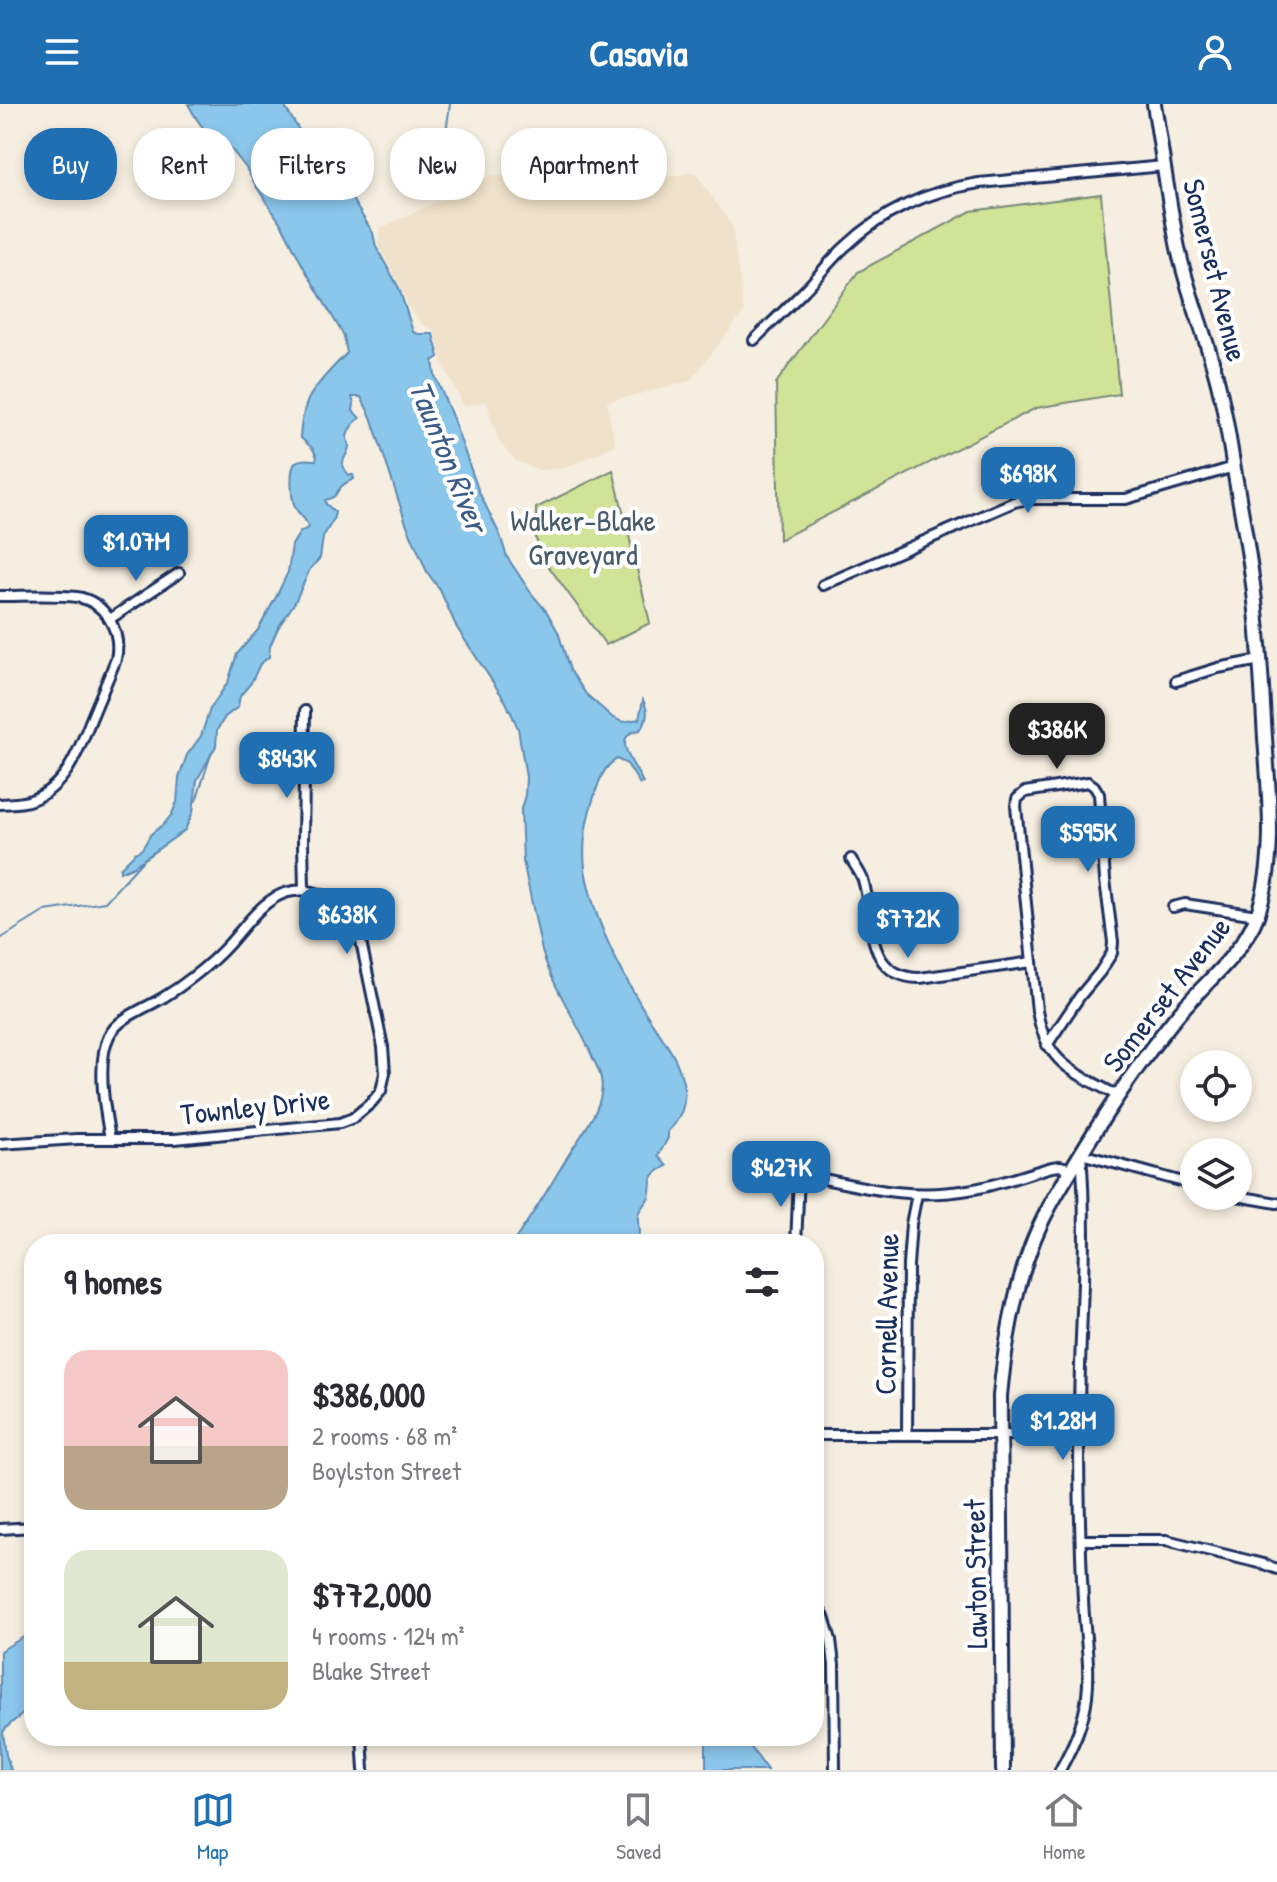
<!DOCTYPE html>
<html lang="en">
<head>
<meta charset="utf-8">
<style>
  body { margin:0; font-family:"Patrick Hand",sans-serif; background:#f7f7f7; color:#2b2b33; height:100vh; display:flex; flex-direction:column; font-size:30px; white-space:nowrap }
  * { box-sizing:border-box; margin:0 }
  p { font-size:26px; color:#7c7c81 }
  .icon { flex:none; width:44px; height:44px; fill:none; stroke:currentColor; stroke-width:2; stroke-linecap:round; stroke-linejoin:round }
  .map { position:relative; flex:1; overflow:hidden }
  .details { position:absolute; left:24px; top:1130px; width:800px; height:512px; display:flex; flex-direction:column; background:#fff; border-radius:32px; box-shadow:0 4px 12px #0003 }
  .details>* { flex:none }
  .top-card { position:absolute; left:24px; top:24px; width:800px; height:72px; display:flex; gap:16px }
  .tools { position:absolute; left:1180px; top:946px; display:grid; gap:16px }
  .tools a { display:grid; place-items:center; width:72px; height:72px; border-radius:50%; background:#fff; box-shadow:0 4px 12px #0003; font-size:40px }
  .price { position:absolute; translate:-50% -68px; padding:0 18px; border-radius:16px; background:#1f6fb2; color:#fff; font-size:26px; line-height:52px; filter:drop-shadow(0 2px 4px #0008) }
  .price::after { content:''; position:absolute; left:50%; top:48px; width:24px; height:18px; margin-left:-12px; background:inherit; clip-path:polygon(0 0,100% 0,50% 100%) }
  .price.selected { background:#222; color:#fff }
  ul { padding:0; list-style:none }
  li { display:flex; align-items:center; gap:24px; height:200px; padding:0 40px }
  li span { display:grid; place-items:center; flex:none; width:224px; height:160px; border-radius:24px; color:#555 }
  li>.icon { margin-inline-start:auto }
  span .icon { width:96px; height:96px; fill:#fffc; stroke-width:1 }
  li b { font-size:34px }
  h2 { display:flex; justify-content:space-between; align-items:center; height:96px; padding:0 40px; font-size:34px }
  .pill { padding:0 28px; border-radius:32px; background:#fff; box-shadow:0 4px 12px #0003; font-size:28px; line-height:72px }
  .pill.selected { background:#1f6fb2; color:#fff }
  header { display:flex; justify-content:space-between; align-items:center; height:104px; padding:0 40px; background:#1f6fb2; color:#fff; font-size:36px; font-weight:800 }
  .tab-bar { display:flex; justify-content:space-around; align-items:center; height:112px; border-top:2px solid #e1e1e2; background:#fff; font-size:22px; color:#7c7c81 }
  .tab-bar a { display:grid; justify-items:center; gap:4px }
  .tab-bar .selected { color:#1f6fb2 }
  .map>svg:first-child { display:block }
</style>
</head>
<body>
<header><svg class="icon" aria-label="menu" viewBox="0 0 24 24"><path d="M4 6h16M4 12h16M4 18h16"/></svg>Casavia<svg class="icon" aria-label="person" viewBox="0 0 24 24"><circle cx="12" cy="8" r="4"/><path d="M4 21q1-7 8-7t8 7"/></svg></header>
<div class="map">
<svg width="1277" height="1666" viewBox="0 0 1277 1666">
  <rect width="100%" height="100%" fill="#f6eee0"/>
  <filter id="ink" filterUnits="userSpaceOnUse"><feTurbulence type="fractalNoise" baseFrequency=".0125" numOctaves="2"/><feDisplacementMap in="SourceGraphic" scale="16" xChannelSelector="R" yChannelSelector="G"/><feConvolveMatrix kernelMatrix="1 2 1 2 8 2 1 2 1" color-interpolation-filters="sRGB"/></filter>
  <g filter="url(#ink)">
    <polygon fill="#f0e2ca" points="695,68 732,122 744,208 690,277 607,298 615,341 565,364 539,366 516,357 501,341 492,318 487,297 464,302 442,258 434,226 422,221 407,201 402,185 378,142 381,124 493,71 643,77"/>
    <g fill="#d1e397" stroke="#76897a" stroke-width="2">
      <polygon points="1101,90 1119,290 1036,304 779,436 776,279 858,168 971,107"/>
      <polygon points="613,366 650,519 606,541 544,456 536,435 536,404"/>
    </g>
    <g fill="#8bc6eb" stroke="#5e8ab3" stroke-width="2">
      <path d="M188,0H283L301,29L328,50L337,71L373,129L376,143L399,184L413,228L418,230H433L439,253L433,257L435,272L452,312L479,388L500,431L507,453L531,489L547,508L558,528L570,566L586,590L613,614L623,618L639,615L643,596C649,608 648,615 640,626C608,631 636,662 643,679L640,680L627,660L617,655C602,663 598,681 593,696C584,722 581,754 588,780C598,825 622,869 645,908C658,929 675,948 681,971C688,993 685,1011 668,1027V1034L658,1052L667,1062C662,1065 655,1067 652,1074C650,1079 651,1087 649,1093C645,1101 637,1105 638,1116C638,1126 641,1129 636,1140H512C531,1113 548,1086 565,1057C577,1035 607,1003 601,975C600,967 595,959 592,952C577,917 553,884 542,847L523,757L521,705L525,691L526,673L518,624L506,598L457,524L440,486L427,468L406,419L371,313L361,293H352L354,300L353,307L360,314C353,319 347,327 347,335C347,337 349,339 349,341C349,354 335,356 349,371H353L354,375C349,377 343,380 340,384C334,392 337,393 325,396L326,400L335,408L333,416L323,433L320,454L310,465L295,498L278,524L270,542L269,553L260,560L251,579L240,592L238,603L225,613L217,626L216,642L197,676L193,708L185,726L134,762L120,768V764L135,749L142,745L151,730L164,720L172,710L177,698L179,674L187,651L201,632L210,605L228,578L237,550L258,526L276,493L288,468L292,441L300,428L308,424C307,414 299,412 295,403C291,394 289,364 296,358C302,354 309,356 316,356L317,353L313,345L300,333C301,321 303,305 309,294C315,282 337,259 347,249L344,232L304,164L283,123L256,82L246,64L231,45C211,40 197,17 188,0Z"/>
      <path d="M34,1527V1600C25,1611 11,1616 3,1628L6,1651L11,1666H0V1547Z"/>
      <polygon points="706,1632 743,1632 767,1666 706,1666"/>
    </g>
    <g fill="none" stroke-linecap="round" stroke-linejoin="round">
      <g stroke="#5e8ab3" stroke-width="2">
        <polyline points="446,28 450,0"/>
        <polyline points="196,697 211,650"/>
        <polyline points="0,835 45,807 105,798 146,753"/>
      </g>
      <defs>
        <g id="minor">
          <path d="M754,236C770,220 787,204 803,188C818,173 830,156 846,142C883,107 928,87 979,79L1164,62"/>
          <polyline points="823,481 1014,398 1028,395 1126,395 1234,363"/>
          <path d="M0,492C23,492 55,490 77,493C106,498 122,528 116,555C108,575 100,594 92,613C79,645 67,683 31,696C21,700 10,699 0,700"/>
          <polyline points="110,515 179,469"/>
          <polyline points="1176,577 1218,564 1260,556"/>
          <path d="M851,755C855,762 860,768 863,776C875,813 862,873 920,874L1032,858"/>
          <polyline points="304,785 303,738 305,607"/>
          <polyline points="1173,803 1185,800 1257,811"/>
          <path d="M1047,941L1080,892L1100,868L1112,849L1113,838L1105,776L1099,690L1094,682L1088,678L1025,688L1017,695L1016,702L1037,907C1047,962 1074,967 1118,992"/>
          <path d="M0,1040L77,1035H175L340,1019L353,1014L371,999L381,987L385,969L383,943L361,838C355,818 345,800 325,792C279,772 256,809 230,839C219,851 207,862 194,872C184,880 174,887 164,893C147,904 118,913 109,932C96,958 105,1007 110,1035"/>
          <polyline points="1237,1092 1277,1099"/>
          <path d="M796,1140L799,1072L801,1070C864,1083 908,1097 974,1085C1001,1080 1026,1070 1052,1063L1060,1062L1072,1065"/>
          <polyline points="814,1331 1079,1331"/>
          <polyline points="907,1331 908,1161 911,1120 917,1090"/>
          <polyline points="0,1425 34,1423"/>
          <polyline points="1081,1436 1166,1436 1263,1460 1277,1465"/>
          <polyline points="814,1497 824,1513 831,1536 834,1561 835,1666"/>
          <polyline points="362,1632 364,1666"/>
          <path d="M1060,1666C1073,1642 1084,1619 1087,1592C1091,1560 1084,1527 1083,1495C1080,1440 1079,1385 1079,1330C1078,1237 1089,1144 1081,1050L1194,1081"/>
        </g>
        <path id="primary" d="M1003,1666L1000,1292C1005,1240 1013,1191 1031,1143C1043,1110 1062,1081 1080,1051C1109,1004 1140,957 1175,914C1202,880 1240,854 1257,812C1277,756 1269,693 1265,634C1262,586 1260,537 1254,489C1249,445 1240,402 1233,359C1229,334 1225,308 1219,283C1208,236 1188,192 1178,144C1168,96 1162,48 1154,0"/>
      </defs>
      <use href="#minor" stroke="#1b2f5e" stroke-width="14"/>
      <use href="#primary" stroke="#1b2f5e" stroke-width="18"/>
      <use href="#minor" stroke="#fff" stroke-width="8"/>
      <use href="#primary" stroke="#fff" stroke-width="12"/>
    </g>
  </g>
  <g text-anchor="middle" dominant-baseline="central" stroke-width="8" stroke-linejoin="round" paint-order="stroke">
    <g font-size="30" fill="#1b2f5e" stroke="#fff">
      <text transform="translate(1216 166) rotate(76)">Somerset Avenue</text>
      <text transform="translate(1166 890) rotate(-52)">Somerset Avenue</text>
      <text transform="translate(255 1002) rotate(-6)">Townley Drive</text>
      <text transform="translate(886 1210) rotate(-89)">Cornell Avenue</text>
      <text transform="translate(975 1470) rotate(-91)">Lawton Street</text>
    </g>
    <g font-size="30" fill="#485c6c" stroke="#fff">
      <text x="583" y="416">Walker-Blake<tspan x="583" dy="34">Graveyard</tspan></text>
    </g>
    <g font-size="32" font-style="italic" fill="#3d5c88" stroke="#fff">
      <text transform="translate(449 352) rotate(68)">Taunton River</text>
    </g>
  </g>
</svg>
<div class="tools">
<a><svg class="icon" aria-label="locate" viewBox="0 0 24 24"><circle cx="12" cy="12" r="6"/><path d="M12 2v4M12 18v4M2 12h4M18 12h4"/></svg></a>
<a><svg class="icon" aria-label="layers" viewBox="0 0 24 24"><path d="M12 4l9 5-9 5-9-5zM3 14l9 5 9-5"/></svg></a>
</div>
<b class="price" style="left:1028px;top:411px">$698K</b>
<b class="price" style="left:136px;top:479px">$1.07M</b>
<b class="price selected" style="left:1057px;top:667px">$386K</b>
<b class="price" style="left:287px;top:696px">$843K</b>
<b class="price" style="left:1088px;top:770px">$595K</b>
<b class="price" style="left:347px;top:852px">$638K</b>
<b class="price" style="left:908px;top:856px">$772K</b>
<b class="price" style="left:781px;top:1105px">$427K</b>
<b class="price" style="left:1063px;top:1358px">$1.28M</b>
<div class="top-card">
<a class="pill selected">Buy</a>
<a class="pill">Rent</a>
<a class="pill">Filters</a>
<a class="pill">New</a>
<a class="pill">Apartment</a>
</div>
<section class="details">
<h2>9 homes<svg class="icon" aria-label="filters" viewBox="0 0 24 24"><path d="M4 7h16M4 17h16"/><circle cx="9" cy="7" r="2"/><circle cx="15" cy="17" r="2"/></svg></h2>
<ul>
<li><span style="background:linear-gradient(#f6c9c9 60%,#b9a48a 0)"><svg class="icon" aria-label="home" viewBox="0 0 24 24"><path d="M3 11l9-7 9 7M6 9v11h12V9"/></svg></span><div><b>$386,000</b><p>2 rooms · 68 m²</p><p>Boylston Street</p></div></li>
<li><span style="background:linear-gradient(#dfe7d0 70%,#c2b280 0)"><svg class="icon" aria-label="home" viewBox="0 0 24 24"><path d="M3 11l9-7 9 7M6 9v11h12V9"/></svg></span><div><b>$772,000</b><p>4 rooms · 124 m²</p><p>Blake Street</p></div></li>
</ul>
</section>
</div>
<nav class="tab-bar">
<a class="selected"><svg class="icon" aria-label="map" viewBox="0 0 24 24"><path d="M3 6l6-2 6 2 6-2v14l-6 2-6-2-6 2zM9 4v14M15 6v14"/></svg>Map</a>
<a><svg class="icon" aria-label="saved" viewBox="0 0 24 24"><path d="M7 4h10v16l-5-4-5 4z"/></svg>Saved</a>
<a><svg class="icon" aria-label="home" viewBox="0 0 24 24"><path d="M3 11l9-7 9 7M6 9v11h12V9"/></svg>Home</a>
</nav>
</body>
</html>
